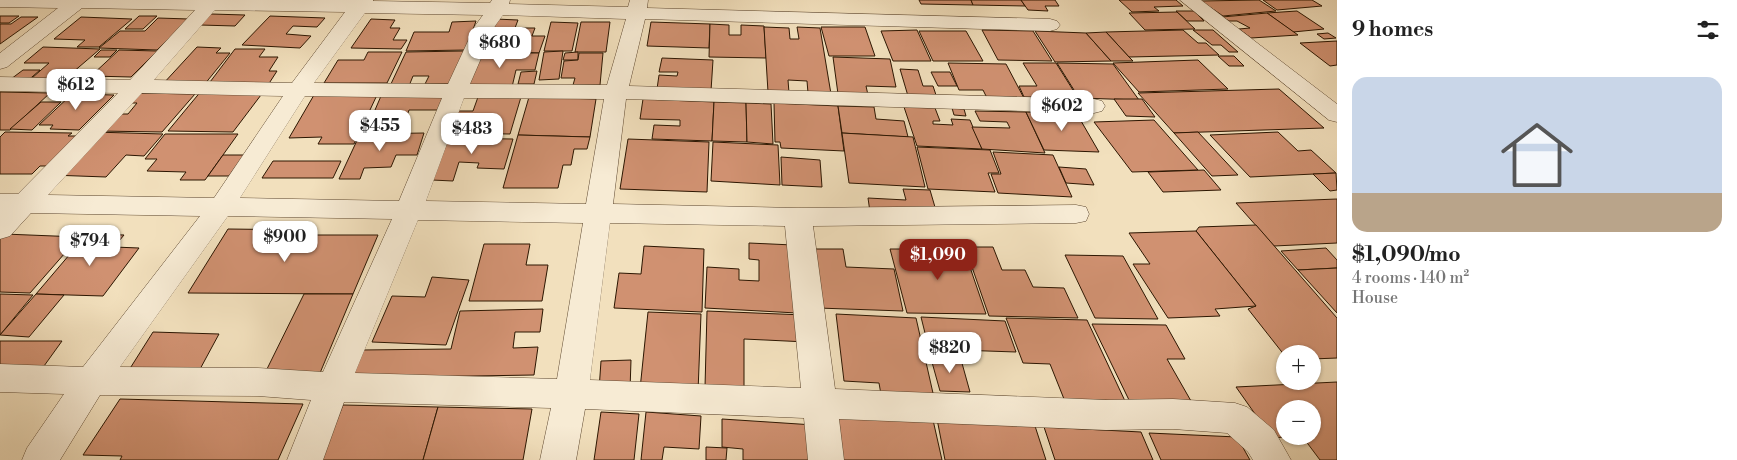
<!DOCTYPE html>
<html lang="en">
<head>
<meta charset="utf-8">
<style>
  body { margin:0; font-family:"Libre Bodoni",serif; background:#f6f6f6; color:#222; height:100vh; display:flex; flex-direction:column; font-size:19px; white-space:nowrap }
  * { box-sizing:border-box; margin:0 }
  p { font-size:16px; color:#767676 }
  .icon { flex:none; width:28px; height:28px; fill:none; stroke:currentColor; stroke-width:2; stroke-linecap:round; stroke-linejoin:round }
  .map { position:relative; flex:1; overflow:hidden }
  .panel { display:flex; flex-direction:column; background:#fff; width:400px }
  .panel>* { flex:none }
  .fabs { position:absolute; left:1276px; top:345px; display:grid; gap:10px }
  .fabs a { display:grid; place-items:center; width:45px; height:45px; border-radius:50%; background:#fff; box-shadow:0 1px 4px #0004; font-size:25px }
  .price { position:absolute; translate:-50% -42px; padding:0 11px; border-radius:10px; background:#fff; color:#222; font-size:16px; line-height:32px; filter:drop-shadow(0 1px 2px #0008) }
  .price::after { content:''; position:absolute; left:50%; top:30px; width:15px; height:11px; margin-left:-8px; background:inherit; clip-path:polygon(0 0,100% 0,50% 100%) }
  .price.current { background:#8f2418; color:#fff }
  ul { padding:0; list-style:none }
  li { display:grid; align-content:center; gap:10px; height:265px; padding:0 15px }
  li+li { border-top:1px solid #e0e0e0 }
  li span { display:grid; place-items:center; height:155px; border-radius:15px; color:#555 }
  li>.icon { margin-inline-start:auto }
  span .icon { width:90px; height:90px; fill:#fffc; stroke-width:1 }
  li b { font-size:21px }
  h2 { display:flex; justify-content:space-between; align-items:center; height:60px; padding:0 15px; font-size:21px }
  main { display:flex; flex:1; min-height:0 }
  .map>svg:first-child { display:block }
</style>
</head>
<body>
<main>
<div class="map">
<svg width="1337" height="460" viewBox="0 0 1337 460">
  <rect width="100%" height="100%" fill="#f2e0bd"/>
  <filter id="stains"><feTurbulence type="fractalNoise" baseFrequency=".004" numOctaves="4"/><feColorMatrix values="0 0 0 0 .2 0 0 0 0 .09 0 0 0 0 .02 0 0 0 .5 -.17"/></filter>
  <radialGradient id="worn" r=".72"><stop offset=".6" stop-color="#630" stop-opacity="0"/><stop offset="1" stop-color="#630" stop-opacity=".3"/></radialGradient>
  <g fill="#d09171" stroke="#2c1601">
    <polygon points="919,0 971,0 973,5 921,4"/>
    <polygon points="971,0 1021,0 1025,6 973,5"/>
    <polygon points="1021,0 1055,0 1059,6 1045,6 1048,11 1028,10"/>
    <polygon points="1119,0 1176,0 1183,6 1154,7 1159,11 1132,12"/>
    <polygon points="1259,0 1276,11 1223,16 1201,1"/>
    <polygon points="1263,0 1312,0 1322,6 1277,10"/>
    <polygon points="1176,11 1194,11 1204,21 1187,21"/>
    <polygon points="1297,11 1324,29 1293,32 1267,13"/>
    <polygon points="1177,12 1195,29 1145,30 1129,13"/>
    <polygon points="1267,13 1298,35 1251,38 1239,29 1250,28 1237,21 1229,21 1222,17"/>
    <polygon points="211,14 245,15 235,26 200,25"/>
    <polygon points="0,16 19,16 9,23 0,23"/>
    <polygon points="139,16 157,16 143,29 125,29"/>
    <polygon points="270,16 325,18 317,27 293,26 286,34 311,36 300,48 242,45"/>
    <polygon points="21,17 38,17 0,44 0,24 11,24"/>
    <polygon points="81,17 132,19 99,47 77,47 85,40 54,39"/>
    <polygon points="158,18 189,19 157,50 99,48 120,31 145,31"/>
    <polygon points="371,19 395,20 390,28 400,28 393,40 407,40 401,49 351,48"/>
    <polygon points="495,19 518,20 515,28 535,28 532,36 545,36 539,53 481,51"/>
    <polygon points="476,21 466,50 406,51 414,32 449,32 452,22"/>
    <polygon points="551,22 578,23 572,51 544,51"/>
    <polygon points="581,22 610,22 606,52 575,52"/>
    <polygon points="651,22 710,24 709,48 647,46"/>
    <polygon points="710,24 729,25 729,35 741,35 741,25 764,26 766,58 709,57"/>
    <polygon points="764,27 789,28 790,39 799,39 797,27 820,28 831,94 808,93 807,81 788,80 789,93 768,92"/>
    <polygon points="821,27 865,27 875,56 829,56"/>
    <polygon points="917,30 931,61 893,61 881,31"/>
    <polygon points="982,30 1033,31 1052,61 998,60"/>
    <polygon points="1183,30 1198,43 1206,43 1219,55 1129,57 1106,32"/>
    <polygon points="1193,30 1213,30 1238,52 1229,52 1221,45 1212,45"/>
    <polygon points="919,31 966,31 983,61 933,61"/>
    <polygon points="1035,31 1086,33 1111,61 1055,62"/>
    <polygon points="1106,32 1129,57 1133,61 1111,61 1086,33"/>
    <polygon points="1328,33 1336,38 1324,39 1317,34"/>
    <polygon points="1337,41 1337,65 1330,66 1300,43"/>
    <polygon points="43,47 100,49 65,79 32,78 49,63 24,63"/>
    <polygon points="197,47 221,48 216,53 230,53 204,85 162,85"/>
    <polygon points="235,49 265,49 259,57 278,57 269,71 277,71 268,85 207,86"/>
    <polygon points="101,50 117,50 110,57 94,57"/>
    <polygon points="119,50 157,51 131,77 91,76"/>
    <polygon points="464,51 453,84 425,84 429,76 413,76 409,86 390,86 406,52"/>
    <polygon points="563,51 559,79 539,80 544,52"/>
    <polygon points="368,52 402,52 387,83 324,83 338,60 364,60"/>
    <polygon points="578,52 578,60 563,60 565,53"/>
    <polygon points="479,53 539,53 535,70 516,70 512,87 466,87"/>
    <polygon points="579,53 603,53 600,85 573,85 575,78 561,78 564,61 578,60"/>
    <polygon points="1218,56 1234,56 1244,66 1229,66"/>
    <polygon points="833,57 890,59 896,87 866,86 868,95 838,94"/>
    <polygon points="662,58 713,60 711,91 657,89 659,75 677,76 678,72 659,72"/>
    <polygon points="1198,60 1228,89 1139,92 1113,63"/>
    <polygon points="948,63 1006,64 1026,102 989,102 983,90 959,90"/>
    <polygon points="1023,63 1056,63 1078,98 1024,97 1019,86 1037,86"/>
    <polygon points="1057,63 1113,64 1139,100 1079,98"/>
    <polygon points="900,69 918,70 923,86 933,86 937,98 908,96"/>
    <polygon points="23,70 40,70 25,83 7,82"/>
    <polygon points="537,71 534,84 518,84 521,72"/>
    <polygon points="931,72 950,72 957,86 938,86"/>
    <polygon points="1279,89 1324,128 1174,133 1138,93"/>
    <polygon points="202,90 264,91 233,132 168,131"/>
    <polygon points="0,92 50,93 10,130 0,130"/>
    <polygon points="137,93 195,94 162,132 98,131 114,114 128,114 137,103 127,103"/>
    <polygon points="72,94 114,95 79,130 50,129 53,125 39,125"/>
    <polygon points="443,94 439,110 409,110 402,130 366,131 381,96"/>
    <polygon points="314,95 377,95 354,144 318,144 322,137 289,138"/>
    <polygon points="478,97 521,97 510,134 442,133 451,111 473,111"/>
    <polygon points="529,97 596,99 590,137 518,135"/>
    <polygon points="643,99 714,102 712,141 652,139 654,125 680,126 680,120 640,119"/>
    <polygon points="1114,99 1142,99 1155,117 1126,116"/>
    <polygon points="41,102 61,102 32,130 10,129"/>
    <polygon points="714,102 746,103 747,142 712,141"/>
    <polygon points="746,103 771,104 773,144 747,142"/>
    <polygon points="774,103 838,106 844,151 781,148 780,142 775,142"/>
    <polygon points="838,106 874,107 876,119 904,121 908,137 842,133"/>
    <polygon points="904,107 935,108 940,121 933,121 933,124 953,125 951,119 970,120 982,149 917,146"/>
    <polygon points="952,108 964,109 966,116 954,115"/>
    <polygon points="975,111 1026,112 1045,153 982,149 972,127 1010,128 1007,122 980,121"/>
    <polygon points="1026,112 1077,114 1099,152 1044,150"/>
    <polygon points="1154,120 1198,170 1132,172 1094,122"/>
    <polygon points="5,132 72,133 68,136 84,136 56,166 40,166 32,174 0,174 0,137"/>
    <polygon points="93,132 163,134 144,156 126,155 106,177 51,175"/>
    <polygon points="1198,132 1238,175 1212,176 1174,133"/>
    <polygon points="1278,132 1298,151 1311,150 1336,173 1250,177 1210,135"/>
    <polygon points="424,133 417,155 396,155 391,167 364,168 360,179 339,179 360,134"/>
    <polygon points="842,133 913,137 925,187 849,183"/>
    <polygon points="165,134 238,134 205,180 180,180 186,172 147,171 157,159 145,159"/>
    <polygon points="518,135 590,137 587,149 574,149 571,165 563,165 558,188 503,188"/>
    <polygon points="449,138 513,139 504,169 477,168 479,163 459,162 453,181 432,180"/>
    <polygon points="628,139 709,142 707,192 620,189"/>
    <polygon points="713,142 778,145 780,185 711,181"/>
    <polygon points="917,147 990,150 999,173 988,173 995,192 928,189"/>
    <polygon points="993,152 1053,155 1072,197 998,193 991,174 1001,174"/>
    <polygon points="223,155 244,155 229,176 208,176"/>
    <polygon points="781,157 820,160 822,187 782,185"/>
    <polygon points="273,161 341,161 333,178 262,178"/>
    <polygon points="1059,167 1086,169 1094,185 1066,183"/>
    <polygon points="1204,170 1221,190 1163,192 1148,172"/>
    <polygon points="1336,173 1337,190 1330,191 1313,174"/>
    <polygon points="903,189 930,190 937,214 870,212 868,198 906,200"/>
    <polygon points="1337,199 1337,243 1274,246 1236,203"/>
    <polygon points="1256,225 1337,318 1337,358 1312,359 1312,354 1285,354 1285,356 1248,309 1256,306 1196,231 1199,227"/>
    <polygon points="228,229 311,230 309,235 378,235 353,294 188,293"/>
    <polygon points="1196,231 1256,306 1215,309 1220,316 1168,318 1133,264 1150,264 1129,233"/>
    <polygon points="4,234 79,237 30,293 0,292 0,238"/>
    <polygon points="87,234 124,235 114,247 139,248 103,296 36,294"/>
    <polygon points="932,241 961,241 986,314 907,313 890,249 920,249 924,263 939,263"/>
    <polygon points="749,243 793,245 797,313 705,308 707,267 739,269 739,280 759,281 759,260 749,259"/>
    <polygon points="484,244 530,244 526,265 548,265 542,301 469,301"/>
    <polygon points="644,246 704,249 702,312 614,308 619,273 641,274"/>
    <polygon points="965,247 993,247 1002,270 1025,270 1033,287 1064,288 1078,318 989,316"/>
    <polygon points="1326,248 1337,260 1337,268 1298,270 1281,251"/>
    <polygon points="810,249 843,249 846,267 894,269 903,311 818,308"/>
    <polygon points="1065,255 1123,256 1158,319 1095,318"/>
    <polygon points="1337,268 1337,313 1298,270"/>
    <polygon points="432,277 469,280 446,345 372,342 392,296 425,297"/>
    <polygon points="0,294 33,295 0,335"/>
    <polygon points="36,294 64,295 29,337 0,335"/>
    <polygon points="304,294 353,294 320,373 265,373"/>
    <polygon points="543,309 540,332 515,332 513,348 538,347 534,375 350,378 361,350 451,349 460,311"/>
    <polygon points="707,311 804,315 807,342 744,339 744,388 705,387"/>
    <polygon points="648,312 701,314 698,392 640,389"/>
    <polygon points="836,314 916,318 935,402 882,400 879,383 844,381"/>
    <polygon points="921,317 1005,321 1016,352 929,349"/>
    <polygon points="1006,318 1087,320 1125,401 1064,399 1050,364 1023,363"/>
    <polygon points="1092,324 1166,325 1185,359 1167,359 1191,401 1129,400"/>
    <polygon points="153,332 219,334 199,371 129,370"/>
    <polygon points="0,341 62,341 44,366 0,366"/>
    <polygon points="930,355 960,356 970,392 940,391"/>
    <polygon points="631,360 630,390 599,390 601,361"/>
    <polygon points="1337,382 1337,460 1320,460 1302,436 1312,436 1312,409 1285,409 1285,436 1297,436 1272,438 1236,387"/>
    <polygon points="120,399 303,404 278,460 120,460 122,456 83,455"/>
    <polygon points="343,405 438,407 423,460 321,460"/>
    <polygon points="438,407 532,409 523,460 423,460"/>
    <polygon points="601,412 639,414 634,460 594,460"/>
    <polygon points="646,412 701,416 699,449 664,447 662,460 641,460"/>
    <polygon points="831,416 933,420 942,460 836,460"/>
    <polygon points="722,419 814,425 816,460 743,460 743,449 722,447"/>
    <polygon points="937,419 1035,426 1046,460 945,460"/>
    <polygon points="1044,427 1141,432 1153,460 1055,460"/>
    <polygon points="1149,433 1237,437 1250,460 1161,460"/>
    <polygon points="706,447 727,448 726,460 706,460"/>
  </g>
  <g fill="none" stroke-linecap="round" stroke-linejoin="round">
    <defs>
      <g id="street">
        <path d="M0,0H373V1L490,3L492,0H510L509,4L628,7L630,0H648L647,8L1050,19L1057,21L1060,25L1057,29L1050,31L645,19L629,86L1094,99L1102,101L1105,106L1102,111L1094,113L626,99L613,204L798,208L1076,205L1086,207L1089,214L1086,221L1076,223L813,226L835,389L1106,400L1173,399L1235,403L1247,407L1274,430L1291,460H1253L1248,452L1227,433L1173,429L1106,430L839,419L844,460H808L804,418L585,409L576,460H540L551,408L344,402L323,460H287L311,400L258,396L100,395L60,460H22L27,448L64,394L0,392V364L83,367L200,216L31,213L10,236L0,239V194H18L118,93L0,91V77L130,80L195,10L82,8L7,67L0,69V53L58,8L0,7ZM215,10L345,12L292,83L154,80ZM365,13L483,15L475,26L448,84L314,83ZM503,15L626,19L607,85L470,84L495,26ZM142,93L283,96L214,198L48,195ZM305,96L442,98L399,201L240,198ZM464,98L604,99L586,204L426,201ZM228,216L392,219L323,372L258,368L120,367ZM418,220L583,223L557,379L355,373ZM610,223L785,226L801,388L590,380Z"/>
        <polygon points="1180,0 1201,0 1337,104 1337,122 1329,120"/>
      </g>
    </defs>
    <use href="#street" stroke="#5e4830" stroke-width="1"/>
    <use href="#street" fill="#f7ebd4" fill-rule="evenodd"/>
  </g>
  <rect width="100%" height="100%" filter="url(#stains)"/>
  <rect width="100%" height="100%" fill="url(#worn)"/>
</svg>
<div class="fabs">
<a>+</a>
<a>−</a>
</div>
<b class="price" style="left:500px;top:69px">$680</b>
<b class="price" style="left:76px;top:111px">$612</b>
<b class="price" style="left:1062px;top:132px">$602</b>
<b class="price" style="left:380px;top:152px">$455</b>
<b class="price" style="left:472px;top:155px">$483</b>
<b class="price" style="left:285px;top:263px">$900</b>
<b class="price" style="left:90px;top:267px">$794</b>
<b class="price current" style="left:938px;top:281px">$1,090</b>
<b class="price" style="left:950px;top:374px">$820</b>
</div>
<section class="panel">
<h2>9 homes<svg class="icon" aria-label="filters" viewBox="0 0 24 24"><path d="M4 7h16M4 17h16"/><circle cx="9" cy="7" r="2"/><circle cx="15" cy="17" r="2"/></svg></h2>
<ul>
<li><span style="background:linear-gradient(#c9d6e8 75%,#b9a48a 0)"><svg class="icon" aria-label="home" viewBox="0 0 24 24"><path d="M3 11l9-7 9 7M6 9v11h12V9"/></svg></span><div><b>$1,090/mo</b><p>4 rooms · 140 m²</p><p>House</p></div></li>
</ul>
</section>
</main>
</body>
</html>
